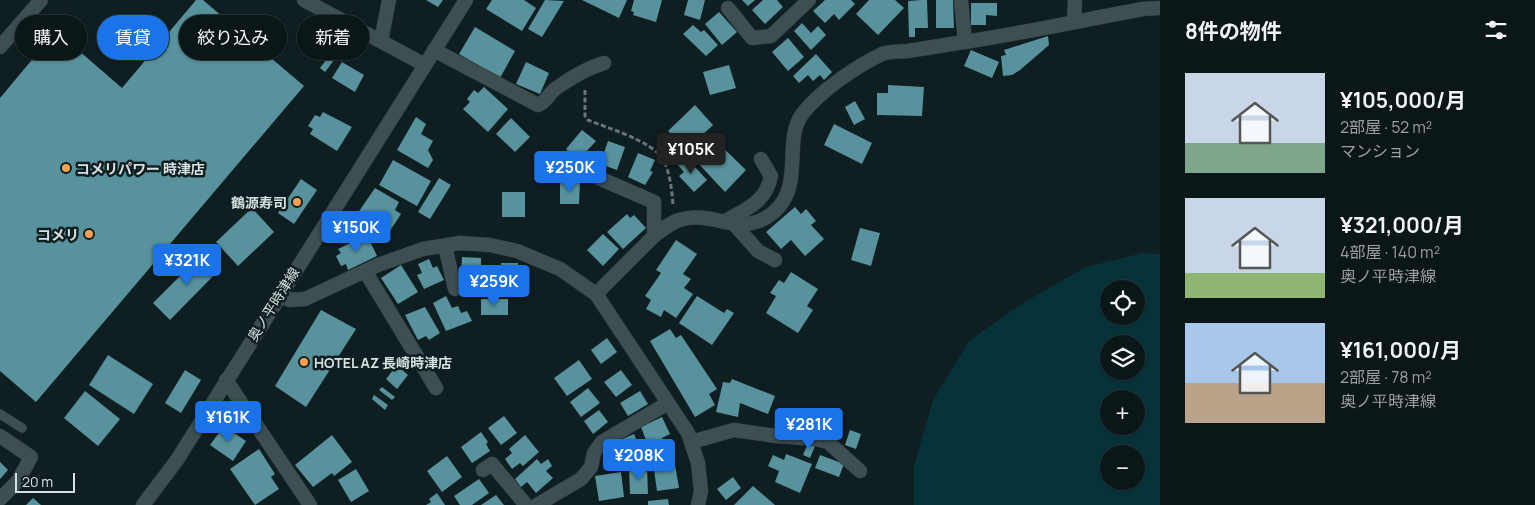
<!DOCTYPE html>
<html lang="ja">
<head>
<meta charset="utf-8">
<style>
  body { margin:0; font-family:Manrope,"Noto Sans JP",sans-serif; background:#141f22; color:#f1f3f6; height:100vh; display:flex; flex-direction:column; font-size:19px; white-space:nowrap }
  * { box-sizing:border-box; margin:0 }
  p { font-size:16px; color:#9a9fa2 }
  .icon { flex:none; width:28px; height:28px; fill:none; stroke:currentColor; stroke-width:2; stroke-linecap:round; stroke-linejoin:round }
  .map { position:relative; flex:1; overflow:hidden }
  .details { display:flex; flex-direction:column; background:#0b1619; width:375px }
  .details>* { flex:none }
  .hud { position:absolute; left:15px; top:15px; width:475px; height:45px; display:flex; gap:10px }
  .fabs { position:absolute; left:1100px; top:280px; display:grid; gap:10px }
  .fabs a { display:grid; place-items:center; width:45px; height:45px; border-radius:50%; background:#0b1619; box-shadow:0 1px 4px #0004,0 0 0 1px #2b3538; font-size:25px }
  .scale { position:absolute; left:15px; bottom:12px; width:60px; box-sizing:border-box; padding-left:5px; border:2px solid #d6e0e1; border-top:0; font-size:14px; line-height:18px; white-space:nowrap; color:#d6e0e1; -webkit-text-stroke:4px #0f1e21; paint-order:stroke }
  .price { position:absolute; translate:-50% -42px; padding:0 11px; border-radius:5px; background:#1a73e8; color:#fff; font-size:16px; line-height:32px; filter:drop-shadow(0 1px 2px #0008) }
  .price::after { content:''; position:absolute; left:50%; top:30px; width:15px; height:11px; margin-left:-8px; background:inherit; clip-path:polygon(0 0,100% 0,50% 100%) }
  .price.active { background:#222; color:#fff }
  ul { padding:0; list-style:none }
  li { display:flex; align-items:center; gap:15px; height:125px; padding:0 25px }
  li span { display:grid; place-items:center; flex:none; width:140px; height:100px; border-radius:0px; color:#555 }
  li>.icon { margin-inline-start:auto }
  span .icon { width:60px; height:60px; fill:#fffc; stroke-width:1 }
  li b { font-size:21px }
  h2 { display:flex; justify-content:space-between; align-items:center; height:60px; padding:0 25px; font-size:21px }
  .chip { padding:0 18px; border-radius:22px; background:#0b1619; box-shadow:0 1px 4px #0004,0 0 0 1px #2b3538; font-size:18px; line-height:45px }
  .chip.active { background:#1a73e8; color:#fff }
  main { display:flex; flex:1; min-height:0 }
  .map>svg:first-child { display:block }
</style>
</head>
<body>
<main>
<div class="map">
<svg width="1160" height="505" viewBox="0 0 1160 505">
  <rect width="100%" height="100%" fill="#0f1e21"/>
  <path fill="#06333a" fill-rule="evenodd" d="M1143,253L1160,254V505H914V466L933,400L969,341L1023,303L1086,267ZM1109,289H1136V316H1109ZM1109,344H1136V371H1109ZM1109,399H1136V426H1109ZM1109,454H1136V481H1109Z"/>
  <g fill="#58939d">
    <polygon points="196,0 203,0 304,86 36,402 0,371 0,98 56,31 122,88"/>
    <polygon points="426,0 443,0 438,7"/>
    <polygon points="492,0 524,0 536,8 522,31 486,9"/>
    <polygon points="545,0 564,1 542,37 528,29"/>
    <polygon points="582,0 627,0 619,18"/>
    <polygon points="634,0 662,0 656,22 633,15 634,12 631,11"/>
    <polygon points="688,0 705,0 700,20 684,15"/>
    <polygon points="742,0 755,0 748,6"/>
    <polygon points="763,0 777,0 783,7 765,24 752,10"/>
    <polygon points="825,0 851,0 855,4 839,20 834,14 825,23 813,11"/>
    <polygon points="869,0 895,0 904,8 878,35 856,14"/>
    <polygon points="921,0 927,0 928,28 915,28 915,37 909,37 908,1"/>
    <polygon points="936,0 953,0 954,28 936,28"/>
    <polygon points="971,3 997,3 997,16 986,15 986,25 971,25"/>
    <polygon points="719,12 737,32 722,45 705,24"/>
    <polygon points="802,23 811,33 818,26 826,35 811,50 794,31"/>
    <polygon points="693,25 701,32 704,30 718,45 706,56 683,34"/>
    <polygon points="475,27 515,51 500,78 459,54"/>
    <polygon points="1048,36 1049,45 1020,70 1012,75 1003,76 1001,56 1006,55 1004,50"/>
    <polygon points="788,38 804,57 788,71 772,52"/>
    <polygon points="336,47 341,51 325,72 320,68"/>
    <polygon points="971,50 999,62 992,78 964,66"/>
    <polygon points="816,54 832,72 824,80 820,75 813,81 808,75 799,83 793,76"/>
    <polygon points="342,62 364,75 355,92 332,78"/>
    <polygon points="526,62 549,73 540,94 516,84"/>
    <polygon points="729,65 736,88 710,95 703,72"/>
    <polygon points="888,85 924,87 922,116 877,115 877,93 888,93"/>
    <polygon points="484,87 508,109 488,132 463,109 470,102 467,99 474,90 478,93"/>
    <polygon points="855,101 865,119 854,125 845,107"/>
    <polygon points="695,105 713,125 687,149 668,131"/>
    <polygon points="323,112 352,127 337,151 310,134 313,129 308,126 315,115 320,117"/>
    <polygon points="416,117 426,124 421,134 433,141 428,150 433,160 428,168 397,150"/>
    <polygon points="511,118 530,137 515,152 496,134"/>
    <polygon points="834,124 872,143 862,164 824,145"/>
    <polygon points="582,130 596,141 573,166 565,160 570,153 566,149"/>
    <polygon points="715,140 746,170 725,192 696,161"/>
    <polygon points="608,141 625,147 617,170 600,164"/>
    <polygon points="638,153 655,160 650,171 653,172 645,185 628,177"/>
    <polygon points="685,156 707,180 694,192 679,176 684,172 677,164"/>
    <polygon points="393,160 431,181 417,206 379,185"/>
    <polygon points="439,178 451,185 430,219 418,212"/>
    <polygon points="301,179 317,190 294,224 278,213"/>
    <polygon points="560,182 580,182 579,204 560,204"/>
    <polygon points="375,188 399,202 395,210 401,214 386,237 355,217"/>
    <rect x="502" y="192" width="23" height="25"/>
    <polygon points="795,207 801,214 806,209 816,221 811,225 824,239 805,256 791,240 781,249 766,232"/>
    <polygon points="252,208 274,232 238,266 216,242"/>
    <polygon points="627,214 630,218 634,215 646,228 623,249 607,232"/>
    <polygon points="346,222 352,225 346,234 341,231"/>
    <polygon points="860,228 880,233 871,266 851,260"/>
    <polygon points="603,234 619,249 603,266 587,250"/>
    <polygon points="367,235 377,256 348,270 346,264 341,266 336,256 341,253 338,249"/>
    <polygon points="676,240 697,254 683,274 691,279 684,288 693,294 676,318 664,310 661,317 646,309 651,300 645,296 661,273 656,270"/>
    <polygon points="204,252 221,268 170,320 153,303"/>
    <polygon points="462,257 481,258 481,279 461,278"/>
    <polygon points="429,259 433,268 437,266 444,280 424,289 417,275 422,273 418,264"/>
    <polygon points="501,263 518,263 517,294 500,293 500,290 491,290 490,271 501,271"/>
    <polygon points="401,265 418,292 398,304 381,278"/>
    <polygon points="791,272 818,289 807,306 813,310 798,333 766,313 776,296 770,293 779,280 784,283"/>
    <polygon points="446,296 452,308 458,306 461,313 467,311 472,321 446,331 433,303"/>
    <polygon points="697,296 724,313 727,309 734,313 712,345 679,323"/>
    <rect x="481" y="299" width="27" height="16"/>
    <polygon points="425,307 440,333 429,340 426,336 418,340 405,315"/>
    <polygon points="321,310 356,329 306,407 275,386"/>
    <polygon points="670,329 676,338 681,335 717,389 709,394 715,405 695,417 650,341"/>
    <polygon points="607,338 617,352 601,364 591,350"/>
    <polygon points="108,355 153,384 134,414 89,385"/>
    <polygon points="579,360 592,379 567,396 554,378"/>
    <polygon points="397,365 408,375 397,389 386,379"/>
    <polygon points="185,370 201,380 181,413 165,403"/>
    <polygon points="621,370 632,385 616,397 604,382"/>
    <polygon points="732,379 775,396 768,414 740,403 738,417 716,412 723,382 730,383"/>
    <polygon points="382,387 395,397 392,400 379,390"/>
    <polygon points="588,388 600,403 581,417 570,402"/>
    <polygon points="85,391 120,419 98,446 64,418"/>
    <polygon points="640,391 648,404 628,416 620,403"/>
    <polygon points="374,395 388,405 385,410 372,399"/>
    <polygon points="599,410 608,422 593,434 584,421"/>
    <polygon points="504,416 517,433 501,445 488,428"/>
    <polygon points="662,417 670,434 662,438 667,451 652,456 641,427"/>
    <polygon points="224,426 246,441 233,461 210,445"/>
    <polygon points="850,430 861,434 856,449 845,445"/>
    <polygon points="481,432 488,442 486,444 490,451 472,463 461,447"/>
    <polygon points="634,434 644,457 627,464 618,441"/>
    <polygon points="332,435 352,462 334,476 332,473 313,487 295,465"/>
    <polygon points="525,435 539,452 523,466 520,463 512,469 505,459 512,453 509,449"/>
    <polygon points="808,443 815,446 810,458 803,455"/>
    <polygon points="259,449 275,474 271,477 279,489 255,505 230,469"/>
    <polygon points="786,454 812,464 800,493 775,482 779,471 768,466 773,455 784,460"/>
    <polygon points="820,455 844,464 839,477 815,468"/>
    <polygon points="447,456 462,477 442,492 427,471"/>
    <polygon points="537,459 541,464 548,459 552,466 546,471 553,478 536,493 527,482 521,487 515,479"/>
    <polygon points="674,459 679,488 657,491 653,462"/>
    <polygon points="0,462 8,470 0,479"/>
    <polygon points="647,467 648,494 630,494 629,468"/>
    <polygon points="356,469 369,491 351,502 338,480"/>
    <polygon points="621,472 624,497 599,501 595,476"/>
    <polygon points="733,477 741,488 726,500 717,489"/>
    <polygon points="479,479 489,493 472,505 460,505 454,496"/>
    <polygon points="753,486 775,505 734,505"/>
    <polygon points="437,493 445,505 426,505 431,502 429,499"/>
    <polygon points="496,495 504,505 481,505"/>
    <polygon points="33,498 41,505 26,505"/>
    <polygon points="668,499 669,505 648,505 648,501"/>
  </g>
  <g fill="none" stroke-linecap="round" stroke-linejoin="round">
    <defs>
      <polyline id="service" points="0,414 22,428"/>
      <g id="minor">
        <polyline points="304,0 425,65"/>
        <polyline points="961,0 965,42"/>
        <polyline points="728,8 752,38 771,36 809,0"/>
        <polyline points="1074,22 1075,0"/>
        <polyline points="381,41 389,0"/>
        <polyline points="0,47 41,0"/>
        <path d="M434,50L538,105C547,102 549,92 558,87C572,77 588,68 604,63"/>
        <polyline points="585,172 654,202 654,236"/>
        <path d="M724,222C745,209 766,203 771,176L761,159"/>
        <polyline points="734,224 758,251 775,260"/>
        <polyline points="445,246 455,289"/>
        <polyline points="365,271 436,388"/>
        <path d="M596,294L654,236C662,230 672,221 683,219C716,211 742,239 774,212C805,185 782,140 803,113C820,91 857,66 882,54C889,51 900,52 908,51C927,48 946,45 964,42C1024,33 1083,20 1143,9L1160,8"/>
        <polyline points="278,295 290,300 305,299 378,265 423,249 460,243 490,245 517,251 560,269 596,294 688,433 698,463 701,491 698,505"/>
        <polyline points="226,380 310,505"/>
        <polyline points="0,436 31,457 18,481 0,499"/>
        <polyline points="691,442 734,430 776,436 816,439 828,442 860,471"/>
        <polyline points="483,470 492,464 526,505"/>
        <polyline points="537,505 581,479 591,467 594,453 602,442 668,403"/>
      </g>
      <polyline id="secondary" points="143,505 177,460 466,0"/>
    </defs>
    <use href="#service" stroke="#2f3839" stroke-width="10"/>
    <use href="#minor" stroke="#2f3839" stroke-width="15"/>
    <use href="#secondary" stroke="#2f3839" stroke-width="15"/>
    <path stroke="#687577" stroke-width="3" stroke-dasharray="5 2.5" stroke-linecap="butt" d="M585,90V116L588,120C607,128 653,141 663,160C670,172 672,191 673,205"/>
    <use href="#service" stroke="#3e4f51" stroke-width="9"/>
    <use href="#minor" stroke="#3e4f51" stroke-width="14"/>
    <use href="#secondary" stroke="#3e4f51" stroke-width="14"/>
  </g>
  <g fill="#fa9f4f" stroke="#0f1e21" stroke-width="2">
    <circle cx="66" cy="168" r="5"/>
    <circle cx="297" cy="202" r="5"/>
    <circle cx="89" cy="234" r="5"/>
    <circle cx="304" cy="362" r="5"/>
  </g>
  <g text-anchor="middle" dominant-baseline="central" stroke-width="5" stroke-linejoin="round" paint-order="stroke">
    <g font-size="14" font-weight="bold" fill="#d6e0e1" stroke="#0f1e21" text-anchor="start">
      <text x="76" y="168">コメリパワー 時津店</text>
      <text x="287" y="202" text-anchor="end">鶴源寿司</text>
      <text x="79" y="234" text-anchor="end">コメリ</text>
      <text x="314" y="362">HOTEL AZ 長崎時津店</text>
    </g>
    <g font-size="14" fill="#d6e0e1" stroke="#0f1e21">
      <text transform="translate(273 304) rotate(-58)">奥ノ平時津線</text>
    </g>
  </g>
</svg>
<div class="fabs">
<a><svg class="icon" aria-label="locate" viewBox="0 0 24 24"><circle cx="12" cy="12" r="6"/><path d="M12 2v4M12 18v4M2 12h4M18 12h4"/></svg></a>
<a><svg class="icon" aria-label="layers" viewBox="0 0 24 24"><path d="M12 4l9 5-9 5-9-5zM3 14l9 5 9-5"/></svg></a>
<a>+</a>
<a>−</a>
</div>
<div class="scale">20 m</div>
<b class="price active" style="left:691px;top:175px">¥105K</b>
<b class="price" style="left:570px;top:193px">¥250K</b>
<b class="price" style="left:356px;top:253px">¥150K</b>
<b class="price" style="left:187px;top:286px">¥321K</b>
<b class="price" style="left:494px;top:307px">¥259K</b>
<b class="price" style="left:228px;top:443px">¥161K</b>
<b class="price" style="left:809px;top:450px">¥281K</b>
<b class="price" style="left:639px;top:481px">¥208K</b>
<div class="hud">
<a class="chip">購入</a>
<a class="chip active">賃貸</a>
<a class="chip">絞り込み</a>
<a class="chip">新着</a>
</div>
</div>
<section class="details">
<h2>8件の物件<svg class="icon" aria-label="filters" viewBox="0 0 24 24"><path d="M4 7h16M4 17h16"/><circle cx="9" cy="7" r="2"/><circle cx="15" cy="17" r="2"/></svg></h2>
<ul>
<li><span style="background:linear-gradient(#c9d6e8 70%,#7fa58c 0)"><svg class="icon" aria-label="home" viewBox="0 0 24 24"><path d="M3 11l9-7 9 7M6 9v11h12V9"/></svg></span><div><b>¥105,000/月</b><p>2部屋 · 52 m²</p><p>マンション</p></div></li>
<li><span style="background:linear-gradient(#c9d6e8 75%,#8fb573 0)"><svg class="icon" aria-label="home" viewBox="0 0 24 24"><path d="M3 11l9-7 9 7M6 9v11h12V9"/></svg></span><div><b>¥321,000/月</b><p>4部屋 · 140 m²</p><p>奥ノ平時津線</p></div></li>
<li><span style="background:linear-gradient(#a9c7e8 60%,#b9a48a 0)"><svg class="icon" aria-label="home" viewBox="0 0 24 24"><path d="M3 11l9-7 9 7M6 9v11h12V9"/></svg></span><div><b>¥161,000/月</b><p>2部屋 · 78 m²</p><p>奥ノ平時津線</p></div></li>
</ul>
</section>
</main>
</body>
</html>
